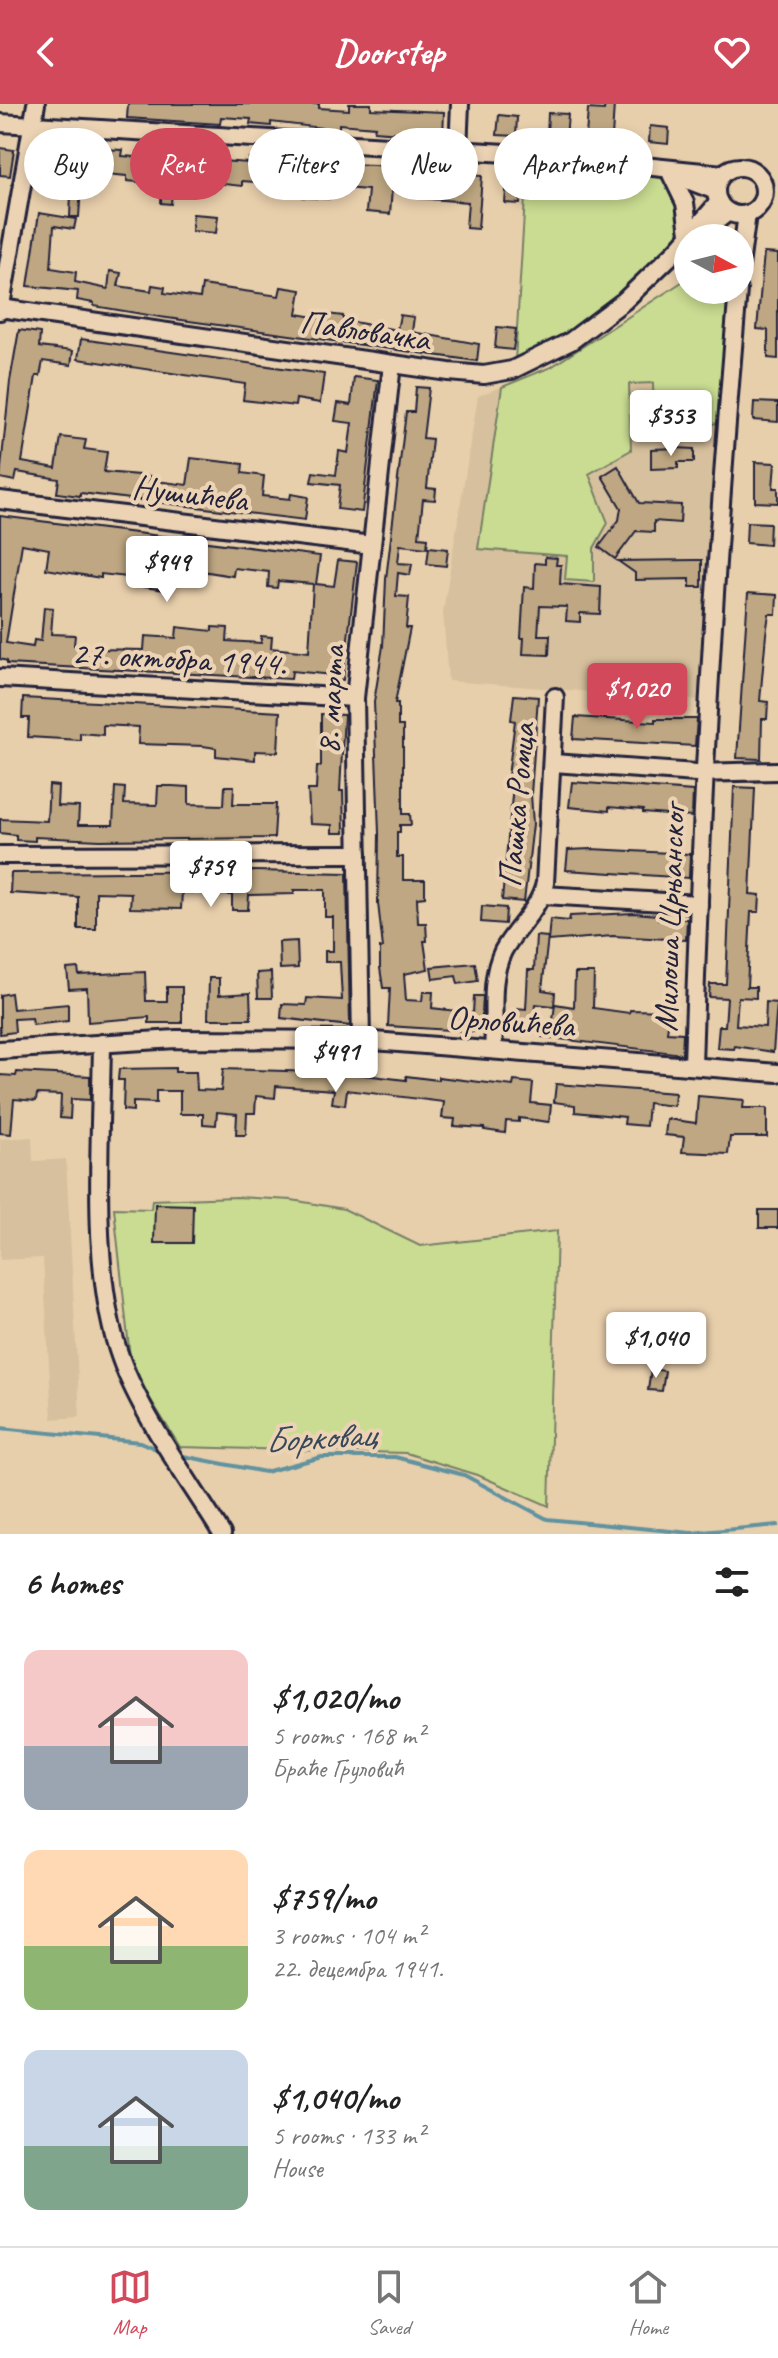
<!DOCTYPE html>
<html lang="en">
<head>
<meta charset="utf-8">
<style>
  body { margin:0; font-family:Caveat,sans-serif; background:#f2f2f2; color:#222; height:100vh; display:flex; flex-direction:column; font-size:30px; white-space:nowrap }
  * { box-sizing:border-box; margin:0 }
  p { font-size:26px; color:#767676 }
  .icon { flex:none; width:44px; height:44px; fill:none; stroke:currentColor; stroke-width:2; stroke-linecap:round; stroke-linejoin:round }
  .map { position:relative; height:1430px; overflow:hidden }
  .drawer { display:flex; flex-direction:column; background:#fff; flex:1 }
  .drawer>* { flex:none }
  .hud { position:absolute; left:24px; top:24px; width:730px; height:72px; display:flex; gap:16px }
  .needle { width:52px; rotate:97deg }
  .buttons { position:absolute; left:674px; top:120px; display:grid; gap:16px }
  .buttons a { display:grid; place-items:center; width:80px; height:80px; border-radius:50%; background:#fff; box-shadow:0 4px 12px #0003; font-size:40px }
  .price { position:absolute; translate:-50% -68px; padding:0 18px; border-radius:8px; background:#fff; color:#222; font-size:26px; line-height:52px; filter:drop-shadow(0 2px 4px #0008) }
  .price::after { content:''; position:absolute; left:50%; top:48px; width:24px; height:18px; margin-left:-12px; background:inherit; clip-path:polygon(0 0,100% 0,50% 100%) }
  .price.current { background:#d1495b; color:#fff }
  ul { padding:0; list-style:none }
  li { display:flex; align-items:center; gap:24px; height:200px; padding:0 24px }
  li span { display:grid; place-items:center; flex:none; width:224px; height:160px; border-radius:16px; color:#555 }
  li>.icon { margin-inline-start:auto }
  span .icon { width:96px; height:96px; fill:#fffc; stroke-width:1 }
  li b { font-size:34px }
  h2 { display:flex; justify-content:space-between; align-items:center; height:96px; padding:0 24px; font-size:34px }
  .pill { padding:0 28px; border-radius:36px; background:#fff; box-shadow:0 4px 12px #0003; font-size:28px; line-height:72px }
  .pill.current { background:#d1495b; color:#fff }
  header { display:flex; justify-content:space-between; align-items:center; height:104px; padding:0 24px; background:#d1495b; color:#fff; font-size:36px; font-weight:700 }
  .tab-bar { display:flex; justify-content:space-around; align-items:center; height:112px; border-top:2px solid #e0e0e0; background:#fff; font-size:22px; color:#767676 }
  .tab-bar a { display:grid; justify-items:center; gap:4px }
  .tab-bar .current { color:#d1495b }
  .map>svg:first-child { display:block }
</style>
</head>
<body>
<header><svg class="icon" aria-label="back" viewBox="0 0 24 24"><path d="M15 5l-7 7 7 7"/></svg>Doorstep<svg class="icon" aria-label="heart" viewBox="0 0 24 24"><path d="M12 20l-8-8c-3-5 5-10 8-4 3-6 11-1 8 4z"/></svg></header>
<div class="map">
<svg width="778" height="1430" viewBox="0 0 778 1430">
  <rect width="100%" height="100%" fill="#e8cfac"/>
  <filter id="ink" filterUnits="userSpaceOnUse"><feTurbulence type="fractalNoise" baseFrequency=".0125" numOctaves="2"/><feDisplacementMap in="SourceGraphic" scale="16" xChannelSelector="R" yChannelSelector="G"/><feConvolveMatrix kernelMatrix="1 2 1 2 8 2 1 2 1" color-interpolation-filters="sRGB"/></filter>
  <g filter="url(#ink)">
    <g fill="#d7c09d">
      <polygon points="688,174 688,186 732,186 701,596 448,577 443,508 478,292 551,263"/>
      <polygon points="32,1033 33,1057 66,1055 80,1313 52,1315 43,1154 0,1156 0,1035"/>
    </g>
    <g fill="#c9dc91" stroke="#767f66" stroke-width="2">
      <path d="M527,61L655,69C670,81 683,94 682,115C681,160 554,241 515,257Z"/>
      <polygon points="688,174 688,186 732,186 722,319 654,324 653,279 629,280 631,346 589,370 608,419 594,444 594,478 565,476 567,452 478,445 502,283 551,263"/>
      <polygon points="237,1093 292,1096 344,1105 420,1142 557,1127 549,1402 480,1372 406,1349 180,1343 144,1285 130,1253 114,1104 151,1105 152,1096"/>
    </g>
    <g fill="none" stroke-linecap="round" stroke-linejoin="round">
      <g stroke="#60929f" stroke-width="4">
        <polyline points="0,1324 140,1338 165,1349"/>
        <polyline points="178,1351 265,1368 322,1353 395,1353 464,1371 547,1415 691,1429 778,1421"/>
      </g>
    </g>
    <g fill="#bea782" stroke="#22223b" stroke-width="2" fill-rule="evenodd">
      <polygon points="128,0 319,0 319,4 349,6 349,0 371,0 371,5 444,8 443,32 374,27 375,23 339,20 339,26 271,18 271,22 250,20 251,15 221,13 220,20 127,14"/>
      <polygon points="605,0 614,0 612,34 586,32 588,5 604,6"/>
      <polygon points="548,9 568,10 566,35 547,33"/>
      <polygon points="499,11 517,13 516,32 497,31"/>
      <polygon points="650,22 669,24 668,40 649,38"/>
      <polygon points="0,44 14,46 10,72 0,71"/>
      <polygon points="77,44 123,46 122,52 150,54 151,48 221,53 221,57 249,59 249,54 295,57 295,65 319,66 319,62 347,64 348,60 374,61 417,64 417,68 482,72 478,125 466,124 468,98 418,94 418,87 392,85 390,110 366,108 368,86 330,83 329,95 303,93 304,78 269,75 269,79 242,77 242,82 195,77 194,88 172,87 171,100 161,99 162,80 127,77 127,72 82,68 79,113 70,113 71,90 61,89 62,69 52,68 53,47 77,48"/>
      <polygon points="507,74 522,75 520,100 505,99"/>
      <polygon points="39,109 76,115 74,125 54,122 51,164 76,168 75,178 108,185 110,167 121,169 118,182 151,187 152,181 165,183 164,189 200,194 202,181 279,192 281,183 301,186 297,210 326,215 327,210 343,212 343,216 397,226 400,211 414,213 412,228 479,240 477,257 160,213 94,202 94,199 77,196 78,187 28,182"/>
      <polygon points="193,110 218,112 216,129 192,127"/>
      <polygon points="764,149 778,150 778,255 768,254 768,226 757,225"/>
      <polygon points="497,223 516,225 513,246 495,244"/>
      <polygon points="19,226 40,229 39,243 73,247 71,261 43,257 40,272 36,272 22,358 56,364 61,333 86,336 84,345 107,348 104,368 150,372 149,376 187,381 191,354 243,360 242,369 264,372 262,392 290,395 291,390 308,393 305,416 80,389 80,392 57,389 59,375 17,368 15,377 0,374 10,277"/>
      <polygon points="81,235 324,270 320,299 296,295 295,302 243,296 245,280 78,255"/>
      <polygon points="354,273 378,276 362,408 337,405 340,381 311,378 313,368 336,371 339,347 348,349 352,319 335,317 338,299 351,301"/>
      <polygon points="416,283 429,284 423,334 432,335 427,384 436,385 435,396 423,395 419,433 428,434 427,444 400,441 398,459 412,460 410,471 398,469 396,492 409,493 406,524 410,524 395,599 398,599 398,622 403,622 403,710 410,710 411,721 400,721 400,728 397,728 397,753 403,753 403,776 425,776 425,793 417,794 418,819 426,819 427,837 424,837 428,865 404,870 406,896 422,897 423,888 433,888 432,904 473,909 474,892 483,892 481,928 388,922 390,884 383,884 380,864 380,844 383,844 378,799 379,729 374,598 383,542 386,475 406,308 414,308"/>
      <polygon points="754,298 778,299 778,318 753,316"/>
      <polygon points="677,344 694,345 694,358 678,358 678,364 651,365 651,345"/>
      <polygon points="755,358 775,359 773,384 778,384 778,399 755,398"/>
      <polygon points="618,362 639,399 681,401 680,419 654,417 654,428 636,427 615,455 599,443 619,416 621,404 602,372"/>
      <path d="M0,412L320,452L316,480L334,482L338,456L357,458L343,576L332,575L333,571L292,567L291,575L7,560V557L0,555ZM22,440L49,445L46,465L101,474V470L144,475L143,483L165,486V482L174,483L177,463L233,472L234,464L269,468L268,483L277,484L278,477L313,480L309,548L271,544L272,533L261,532V539L227,537L228,524L212,523V527L177,523L176,534L145,532L144,546L96,545L74,541L75,531L51,530L53,504L44,503L41,537L34,536L33,543L6,539Z"/>
      <polygon points="747,418 770,419 769,441 746,439"/>
      <polygon points="429,443 448,445 446,462 427,460"/>
      <polygon points="545,453 557,454 556,461 561,461 560,480 601,483 600,510 580,509 580,518 566,517 567,503 540,502 538,531 550,531 549,551 523,550 524,534 521,534 524,483 534,484 535,459 545,460"/>
      <polygon points="695,456 702,456 702,483 690,483 690,475 635,476 635,469 618,457"/>
      <polygon points="748,489 777,491 776,510 769,510 766,530 760,597 768,598 767,615 762,615 761,655 737,654"/>
      <polygon points="514,591 538,593 531,690 533,720 524,798 502,796 513,681 507,680 515,617 511,616"/>
      <polygon points="23,594 280,608 278,648 255,647 255,656 216,652 216,644 203,642 138,640 139,623 103,621 103,631 80,629 80,636 28,633 29,614 22,614"/>
      <polygon points="321,610 344,611 340,687 343,687 344,729 332,729 332,721 310,720 308,686 316,686 317,662 321,662"/>
      <polygon points="575,613 655,618 655,615 697,615 695,642 573,635"/>
      <polygon points="572,678 693,687 692,713 643,709 643,706 609,703 609,707 569,703"/>
      <polygon points="49,681 58,682 57,702 79,703 78,721 113,721 115,683 125,684 124,700 157,701 158,682 172,682 189,683 189,700 224,701 225,682 234,682 233,700 276,700 274,734 100,736 35,733 35,737 16,736 16,731 0,729 0,715 47,717"/>
      <polygon points="734,683 755,684 750,790 760,791 759,808 751,808 747,883 756,883 756,894 738,893 736,921 765,923 766,898 777,899 773,948 735,942 734,945 717,944 719,922 725,922 727,894 709,893 710,880 726,880"/>
      <polygon points="591,745 690,750 689,774 566,766 568,746"/>
      <polygon points="254,767 347,769 350,922 281,914 282,900 306,901 307,894 342,896 340,858 325,858 325,847 333,847 333,813 325,813 325,786 294,786 294,790 249,791 248,806 232,806 232,791 182,788 181,805 130,804 131,789 96,788 96,825 78,825 78,793 10,789 11,769"/>
      <polygon points="482,802 506,804 505,820 481,818"/>
      <polygon points="634,809 658,811 658,815 687,815 686,836 613,832 548,837 550,815 569,817 570,812"/>
      <polygon points="536,832 548,833 542,886 555,888 554,902 536,900 534,929 515,927 517,904 526,905 528,866 534,866"/>
      <polygon points="297,837 298,864 280,865 279,838"/>
      <polygon points="475,859 478,877 458,880 456,872 433,875 431,863"/>
      <polygon points="78,864 79,871 145,868 146,897 167,897 167,883 182,883 182,919 149,919 149,913 88,918 87,884 69,885 67,865"/>
      <polygon points="271,868 272,894 258,894 257,869"/>
      <polygon points="575,869 594,869 593,904 629,909 630,906 670,907 667,928 683,929 682,950 542,933 543,924 552,925 555,900 574,903"/>
      <polygon points="209,874 219,874 219,891 250,889 251,915 208,915"/>
      <polygon points="11,889 13,905 68,900 68,917 33,921 32,914 14,915 15,928 0,930 0,891"/>
      <polygon points="175,964 175,968 196,968 197,986 221,987 223,965 348,969 406,976 406,972 438,976 438,973 513,982 514,977 533,979 531,999 551,1001 549,1018 519,1014 519,1018 506,1017 505,1029 484,1026 484,1024 454,1022 455,1015 442,1014 444,998 347,986 345,1001 332,999 334,986 276,982 275,994 256,992 255,1009 247,1009 246,1031 236,1031 237,1010 217,1008 216,1021 203,1020 203,1010 180,1010 180,987 156,987 156,999 133,998 133,1007 123,1006 124,976 118,976 119,965"/>
      <polygon points="17,968 90,972 90,996 71,995 70,1015 60,1014 61,991 37,990 36,997 14,995 11,1030 0,1029 0,971 16,972"/>
      <polygon points="556,980 675,989 674,1002 648,999 646,1022 624,1020 625,1013 575,1008 575,1001 554,998"/>
      <polygon points="698,992 744,996 743,1004 767,1004 767,1033 730,1033 728,1050 682,1048 684,1033 665,1031 667,1015 696,1019"/>
      <polygon points="155,1100 193,1101 192,1139 154,1139"/>
      <rect x="759" y="1106" width="19" height="18"/>
      <polygon points="651,1265 665,1267 662,1287 648,1286"/>
    </g>
    <g fill="none" stroke-linecap="round" stroke-linejoin="round">
      <defs>
        <g id="minor">
          <polyline points="0,19 523,50 723,70"/>
          <polyline points="458,46 460,0"/>
          <circle cx="740" cy="87" r="24"/>
          <polyline points="671,70 685,99 689,129"/>
          <polyline points="672,70 716,87"/>
          <polyline points="696,134 728,108"/>
          <polyline points="740,162 747,110"/>
          <polyline points="0,204 449,268 484,271 512,266 571,237 624,197 677,146 719,98"/>
          <polyline points="0,207 36,0"/>
          <polyline points="0,396 372,441"/>
          <polyline points="0,574 355,594"/>
          <polyline points="553,659 696,669 778,667"/>
          <polyline points="0,751 358,750"/>
          <polyline points="543,791 699,800"/>
          <polyline points="361,936 355,594 392,260"/>
          <path d="M102,939C101,1033 89,1168 121,1255C141,1311 190,1378 222,1430"/>
          <polyline points="0,946 176,935 361,936 778,969"/>
          <path d="M493,946C496,913 488,878 503,847C516,823 539,806 545,779L555,593"/>
          <path d="M693,961C701,702 715,444 738,186"/>
        </g>
      </defs>
      <use href="#minor" stroke="#22223b" stroke-width="22"/>
      <use href="#minor" stroke="#ecd3b4" stroke-width="16"/>
    </g>
  </g>
  <g text-anchor="middle" dominant-baseline="central" stroke-width="8" stroke-linejoin="round" paint-order="stroke">
    <g font-size="34" fill="#22223b" stroke="#ecd3b4">
      <text transform="translate(365 226) rotate(8)">Павловачка</text>
      <text transform="translate(190 389) rotate(7)">Нушићева</text>
      <text transform="translate(179 554) rotate(3)">27. октобра 1944.</text>
      <text transform="translate(330 596) rotate(-87)">8. марта</text>
      <text transform="translate(516 701) rotate(-85)">Пашка Ромца</text>
      <text transform="translate(669 814) rotate(-88)">Милоша Црњанског</text>
      <text transform="translate(511 917) rotate(4)">Орловићева</text>
    </g>
    <g font-size="36" font-style="italic" fill="#37475c" stroke="#ecd3b4">
      <text transform="translate(320 1333) rotate(-4)">Борковац</text>
    </g>
  </g>
</svg>
<div class="buttons">
<a><svg class="needle" viewBox="-14 -14 28 28"><path d="M0-13l5 13h-10z" fill="#e53935"/><path d="M0 13l5-13h-10z" fill="#767676"/></svg></a>
</div>
<b class="price" style="left:671px;top:354px">$353</b>
<b class="price" style="left:167px;top:500px">$949</b>
<b class="price current" style="left:637px;top:627px">$1,020</b>
<b class="price" style="left:211px;top:805px">$759</b>
<b class="price" style="left:336px;top:990px">$491</b>
<b class="price" style="left:656px;top:1276px">$1,040</b>
<div class="hud">
<a class="pill">Buy</a>
<a class="pill current">Rent</a>
<a class="pill">Filters</a>
<a class="pill">New</a>
<a class="pill">Apartment</a>
</div>
</div>
<section class="drawer">
<h2>6 homes<svg class="icon" aria-label="filters" viewBox="0 0 24 24"><path d="M4 7h16M4 17h16"/><circle cx="9" cy="7" r="2"/><circle cx="15" cy="17" r="2"/></svg></h2>
<ul>
<li><span style="background:linear-gradient(#f6c9c9 60%,#9aa5b1 0)"><svg class="icon" aria-label="home" viewBox="0 0 24 24"><path d="M3 11l9-7 9 7M6 9v11h12V9"/></svg></span><div><b>$1,020/mo</b><p>5 rooms · 168 m²</p><p>Браће Груловић</p></div></li>
<li><span style="background:linear-gradient(#ffd9b3 60%,#8fb573 0)"><svg class="icon" aria-label="home" viewBox="0 0 24 24"><path d="M3 11l9-7 9 7M6 9v11h12V9"/></svg></span><div><b>$759/mo</b><p>3 rooms · 104 m²</p><p>22. децембра 1941.</p></div></li>
<li><span style="background:linear-gradient(#c9d6e8 60%,#7fa58c 0)"><svg class="icon" aria-label="home" viewBox="0 0 24 24"><path d="M3 11l9-7 9 7M6 9v11h12V9"/></svg></span><div><b>$1,040/mo</b><p>5 rooms · 133 m²</p><p>House</p></div></li>
</ul>
</section>
<nav class="tab-bar">
<a class="current"><svg class="icon" aria-label="map" viewBox="0 0 24 24"><path d="M3 6l6-2 6 2 6-2v14l-6 2-6-2-6 2zM9 4v14M15 6v14"/></svg>Map</a>
<a><svg class="icon" aria-label="saved" viewBox="0 0 24 24"><path d="M7 4h10v16l-5-4-5 4z"/></svg>Saved</a>
<a><svg class="icon" aria-label="home" viewBox="0 0 24 24"><path d="M3 11l9-7 9 7M6 9v11h12V9"/></svg>Home</a>
</nav>
</body>
</html>
